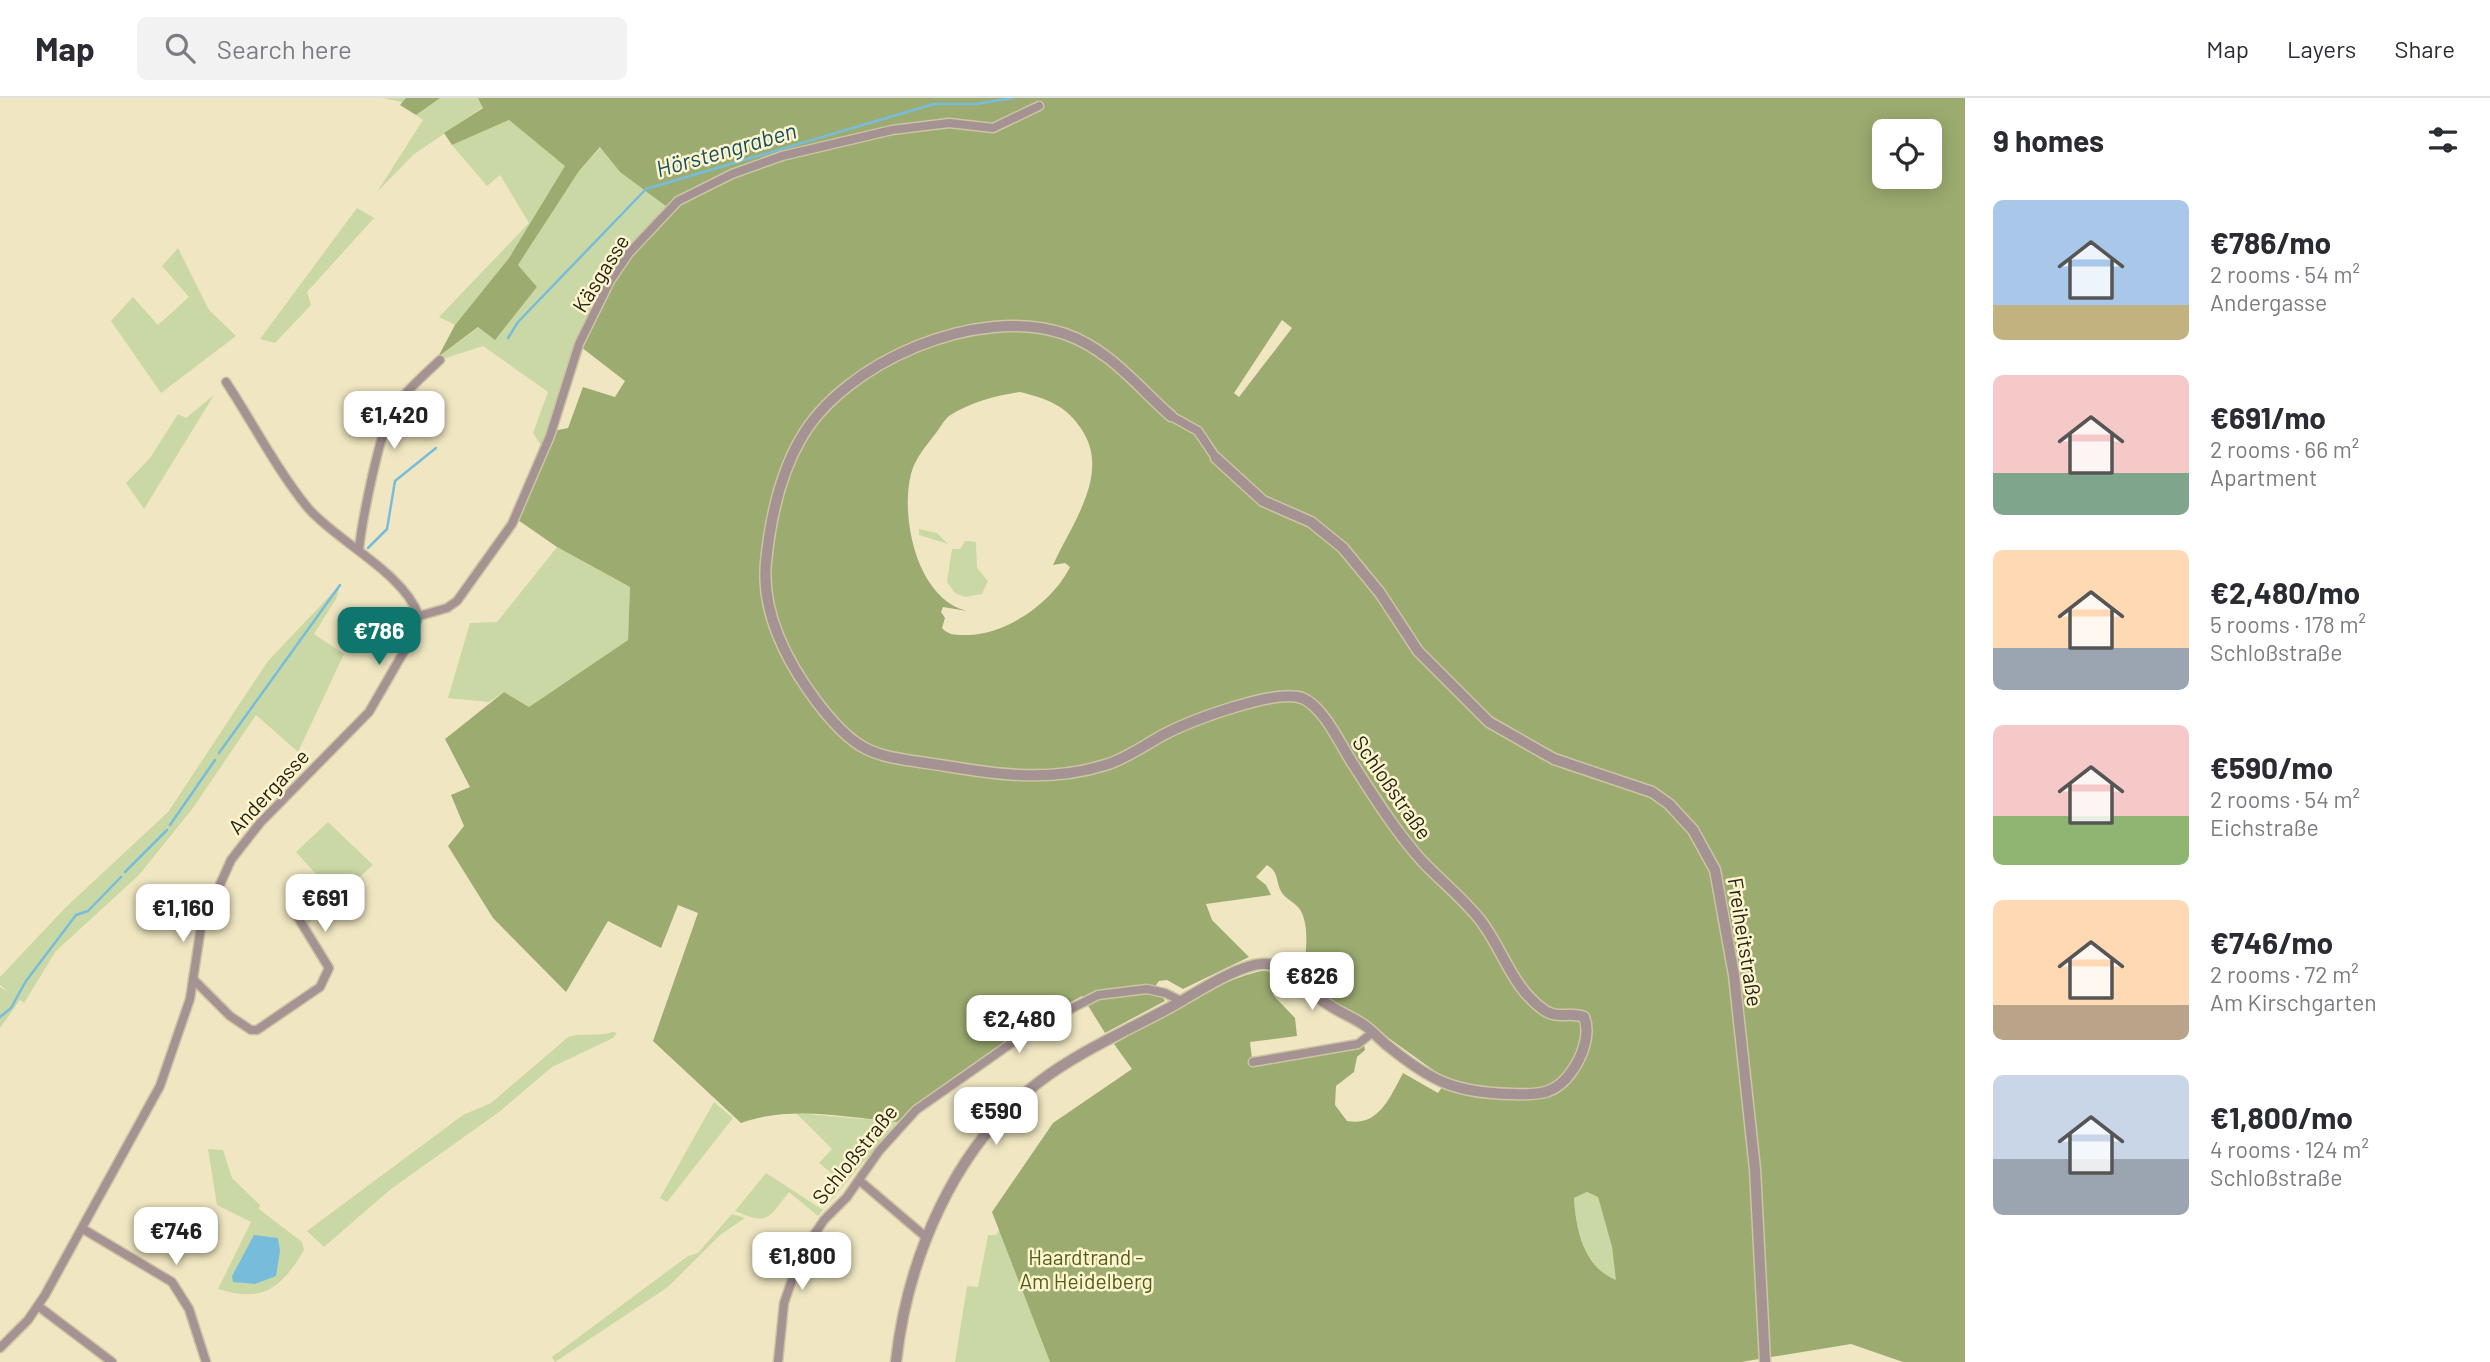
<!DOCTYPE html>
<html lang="en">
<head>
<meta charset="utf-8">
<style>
  body { margin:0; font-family:Barlow,sans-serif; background:#f2f2f3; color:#2b2b33; height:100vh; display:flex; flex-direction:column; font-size:26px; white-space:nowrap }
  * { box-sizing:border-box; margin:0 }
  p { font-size:23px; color:#7c7c81 }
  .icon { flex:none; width:38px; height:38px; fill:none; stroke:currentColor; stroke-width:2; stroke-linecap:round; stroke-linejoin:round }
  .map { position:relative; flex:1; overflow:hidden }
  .drawer { display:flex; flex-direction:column; background:#fff; width:525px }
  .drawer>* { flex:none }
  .buttons { position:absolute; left:1872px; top:21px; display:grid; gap:14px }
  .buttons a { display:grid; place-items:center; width:70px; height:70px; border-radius:10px; background:#fff; box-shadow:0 4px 18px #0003; font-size:35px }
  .price { position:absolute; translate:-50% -60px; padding:0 16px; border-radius:14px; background:#fff; color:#222; font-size:23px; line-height:46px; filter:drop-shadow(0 2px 4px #0008) }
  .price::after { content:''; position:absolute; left:50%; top:42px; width:21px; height:16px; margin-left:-10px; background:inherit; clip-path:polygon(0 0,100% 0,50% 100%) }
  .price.selected { background:#0f766e; color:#fff }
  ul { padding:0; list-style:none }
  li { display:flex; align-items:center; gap:21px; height:175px; padding:0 28px }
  li span { display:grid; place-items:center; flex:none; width:196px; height:140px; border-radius:10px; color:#555 }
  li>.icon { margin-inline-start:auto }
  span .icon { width:84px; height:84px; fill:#fffc; stroke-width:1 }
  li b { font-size:30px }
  h2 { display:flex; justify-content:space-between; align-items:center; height:84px; padding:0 28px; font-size:30px }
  header { display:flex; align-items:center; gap:42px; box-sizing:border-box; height:98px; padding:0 35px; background:#fff; border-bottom:2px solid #e1e1e2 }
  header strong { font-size:33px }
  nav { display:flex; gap:38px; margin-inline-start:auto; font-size:24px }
  .search { width:490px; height:63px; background:#f2f2f3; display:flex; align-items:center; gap:18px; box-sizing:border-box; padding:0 24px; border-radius:10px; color:#7c7c81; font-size:26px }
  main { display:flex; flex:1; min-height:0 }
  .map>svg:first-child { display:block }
</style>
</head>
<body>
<header>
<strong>Map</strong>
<div class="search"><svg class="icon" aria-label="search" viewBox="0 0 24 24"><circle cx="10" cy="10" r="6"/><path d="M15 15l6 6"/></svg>Search here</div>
<nav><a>Map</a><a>Layers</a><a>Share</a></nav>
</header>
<main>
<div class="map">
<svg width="1965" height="1264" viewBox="0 0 1965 1264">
  <rect width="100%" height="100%" fill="#f0e7c2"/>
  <g fill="#cad8a5">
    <polygon points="382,0 496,0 413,57 377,94 423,22 416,17 426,9"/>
    <polygon points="509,22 566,68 509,160 455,227 439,219 529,125 500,77 487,88 452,47"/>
    <polygon points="601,49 620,74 667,109 602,191 543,350 533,335 548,294 483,248 440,262 438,259 479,229 495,241 537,189 518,167 579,73"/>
    <polygon points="357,110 374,120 307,194 311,207 275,245 260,241"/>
    <polygon points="178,150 209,212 236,238 161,295 111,223 133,199 158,227 189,199 162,168"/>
    <polygon points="214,297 144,411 126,385 150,360 178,316 186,320"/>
    <polygon points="919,431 937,435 948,446 919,437"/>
    <polygon points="965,443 976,444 977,470 988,483 982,496 965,499 955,495 947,484 952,451 960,451"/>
    <polygon points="557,449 630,489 628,542 529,609 504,594 489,604 448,600 470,525 497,524"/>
    <polygon points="340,487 336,501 314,536 344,556 298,654 256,617 193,710 139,777 56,853 24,905 20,902 0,930 0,889 9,894 0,887 0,879 66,809 168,714 268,563"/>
    <polygon points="328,724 373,767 304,829 294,815 301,813 325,786 296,754"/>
    <path d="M613,934L617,935L613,940L552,969L499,1014L391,1091L324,1149L307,1133L463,1017L491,1005L567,940C575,934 597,939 613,934Z"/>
    <polygon points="714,1004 733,1020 667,1104 660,1100"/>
    <polygon points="1084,1004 1092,1005 1224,1264 955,1264 967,1188 978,1189 988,1137 996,1137 1047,1054"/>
    <path d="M796,1015L897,1024L818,1118L789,1094C768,1120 769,1128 735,1113L766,1075L823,1112L843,1085L819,1065L832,1051Z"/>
    <path d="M208,1051L223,1052L232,1080L260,1107L259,1111L302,1144L304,1152C281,1191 262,1205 218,1191L251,1124L217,1107Z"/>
    <path d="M1587,1094L1598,1099L1612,1149L1617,1183C1584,1169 1576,1133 1574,1100Z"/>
    <polygon points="732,1116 745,1120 720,1137 668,1189 555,1264 552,1259 688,1158 698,1155"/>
  </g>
  <g fill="#9cac70" fill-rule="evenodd">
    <polygon points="406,0 440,0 416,17 400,7"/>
    <path d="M478,0H1965V1264H1903L1851,1246L1741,1264H1050L992,1114L1053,1025L1132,971L1114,946C1157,923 1209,886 1257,874C1268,871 1278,876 1288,882L1273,897L1295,920L1297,938L1250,944L1253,969L1364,947L1365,952L1357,959L1354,974L1336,988L1335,1007L1347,1023C1379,1029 1390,999 1403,975L1438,995L1447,982L1365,923L1321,896L1304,871C1306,853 1310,826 1299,810C1294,804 1286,801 1282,795C1275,784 1280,775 1267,767L1256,779L1266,787L1271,797L1206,806L1212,822L1249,859L1183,891L1167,882L1159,883L1156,887L1165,903L1105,935L1082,898L1032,925L897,1024C845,1019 790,1007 741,1025L653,943L698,815L678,807L661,850L608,823L566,894L493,820L448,748L464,728L451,697L470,689L445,641L504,594L529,609L628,542L630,489L557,449L518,422L553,333L568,330L583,289L615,299L625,283L581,249L616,182L667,109L620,74L600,49L579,73L518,167L537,189L495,242L478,229L438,259L455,227L509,160L565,68L509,22L452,47L444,35L483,10ZM1885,33H1930V79H1885ZM1282,222L1292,230L1239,299L1234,295ZM1020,294C1048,301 1067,308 1082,332C1111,376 1071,427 1053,467L1065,465L1070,469C1052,505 1007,536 968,537C958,537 949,538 942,530L945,520L941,514L943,509L967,513C917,501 900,420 911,376C915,360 926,348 936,335C940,330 944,322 949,318C968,305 998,297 1020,294ZM1587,1094L1598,1099L1612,1149L1616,1182C1584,1169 1576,1133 1574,1100Z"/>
  </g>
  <polygon fill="#77bddb" points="254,1137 278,1140 280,1153 276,1178 255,1186 233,1184 232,1178"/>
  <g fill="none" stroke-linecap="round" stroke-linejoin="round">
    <g stroke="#77bddb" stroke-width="2.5">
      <polyline points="508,240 518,224 646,91 934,6 976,6 1013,0"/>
      <polyline points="368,450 387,431 395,383 436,350"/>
      <polyline points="219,655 340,487"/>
      <polyline points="170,727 215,662"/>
      <polyline points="125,774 167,732"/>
      <polyline points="0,919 11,910 26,883 76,817 88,813 121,779"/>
    </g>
    <defs>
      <g id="minor">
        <polyline points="1171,318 1198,333 1216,360"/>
        <path d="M359,451C362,423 379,336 392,314C404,294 423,278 440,262"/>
        <polyline points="419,518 447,510 457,503 512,426 550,338 579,246 610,183 629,155 678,103 732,76 782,58 892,32 949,25 993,30 1039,8"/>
        <polyline points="193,881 230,918 251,932 257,932 320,889 329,870 294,813"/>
        <polyline points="1253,964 1358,946 1373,934"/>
        <polyline points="860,1083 927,1140"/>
        <polyline points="83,1131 172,1184 189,1211 206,1264"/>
        <polyline points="38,1208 112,1264"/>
        <path d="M0,1250L28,1222L45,1197L160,988L190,901L201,829L231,762L260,725L369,614L406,550L419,518C403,474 336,443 308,410C277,372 253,325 226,284"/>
        <polyline points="778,1264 784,1205 801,1156 824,1122 847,1099 879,1053 916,1012 1033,930 1098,897 1147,891 1165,895 1181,903"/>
      </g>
      <g id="tertiary">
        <polyline points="1216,360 1263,403 1311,424 1343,450 1380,495 1418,553 1489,624 1554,661 1652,694 1669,706 1693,732 1715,772 1734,877 1755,1071 1765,1264"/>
        <path d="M896,1264C907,1162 954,1048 1039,984C1077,955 1124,934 1167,911C1190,899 1242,863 1267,866C1290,868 1306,890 1323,903C1336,913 1351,918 1364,927C1373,933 1380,942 1388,948C1432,984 1456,995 1512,996C1538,997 1556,997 1572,973C1582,959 1591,936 1584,919C1569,913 1558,922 1544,912C1513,891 1503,852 1481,823C1464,801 1441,783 1422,763C1396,734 1374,699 1353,666C1340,646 1324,609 1302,600C1276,590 1190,623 1165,636C1146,646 1126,661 1105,667C1051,684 1000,677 946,668C878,657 861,662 817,604C787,564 761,515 766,464C770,424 780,377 800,342C843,264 979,206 1065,236C1109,251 1138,289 1171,318"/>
      </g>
    </defs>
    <use href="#minor" stroke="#ccc4a3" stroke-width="11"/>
    <use href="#tertiary" stroke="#ccc4a3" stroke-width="13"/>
    <use href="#minor" stroke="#a59293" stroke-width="8"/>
    <use href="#tertiary" stroke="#a59293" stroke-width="10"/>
  </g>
  <g text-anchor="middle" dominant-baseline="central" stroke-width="5" stroke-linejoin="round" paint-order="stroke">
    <g font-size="21" fill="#272416" stroke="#fef4ce">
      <text transform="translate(600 175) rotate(-58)">Käsgasse</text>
      <text transform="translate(1393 689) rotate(55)">Schloßstraße</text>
      <text transform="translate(268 693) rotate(-47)">Andergasse</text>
      <text transform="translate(1746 844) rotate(81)">Freiheitstraße</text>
      <text transform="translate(854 1056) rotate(-51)">Schloßstraße</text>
    </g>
    <g font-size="21" fill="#505f1e" stroke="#fef4ce">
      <text x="1086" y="1158">Haardtrand -<tspan x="1086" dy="24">Am Heidelberg</tspan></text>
    </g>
    <g font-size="23" font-style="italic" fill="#175065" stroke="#fef4ce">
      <text transform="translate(726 51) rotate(-16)">Hörstengraben</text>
    </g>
  </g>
</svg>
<div class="buttons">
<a><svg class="icon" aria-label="locate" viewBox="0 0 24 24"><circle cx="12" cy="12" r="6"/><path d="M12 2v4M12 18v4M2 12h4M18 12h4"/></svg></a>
</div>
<b class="price" style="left:394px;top:353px">€1,420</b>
<b class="price selected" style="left:379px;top:569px">€786</b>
<b class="price" style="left:325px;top:836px">€691</b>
<b class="price" style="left:183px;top:846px">€1,160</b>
<b class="price" style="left:1312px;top:914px">€826</b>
<b class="price" style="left:1019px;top:957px">€2,480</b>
<b class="price" style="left:996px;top:1049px">€590</b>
<b class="price" style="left:176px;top:1169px">€746</b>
<b class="price" style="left:802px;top:1194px">€1,800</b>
</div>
<section class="drawer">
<h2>9 homes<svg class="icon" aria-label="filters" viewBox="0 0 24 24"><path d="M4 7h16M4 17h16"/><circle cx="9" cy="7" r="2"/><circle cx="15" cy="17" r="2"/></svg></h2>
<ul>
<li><span style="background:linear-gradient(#a9c7e8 75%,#c2b280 0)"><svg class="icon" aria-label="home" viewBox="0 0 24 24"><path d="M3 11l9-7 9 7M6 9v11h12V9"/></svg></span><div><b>€786/mo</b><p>2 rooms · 54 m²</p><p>Andergasse</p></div></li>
<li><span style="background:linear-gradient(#f6c9c9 70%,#7fa58c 0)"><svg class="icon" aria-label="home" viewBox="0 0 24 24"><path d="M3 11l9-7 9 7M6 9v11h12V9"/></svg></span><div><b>€691/mo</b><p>2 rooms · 66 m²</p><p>Apartment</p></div></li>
<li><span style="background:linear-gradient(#ffd9b3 70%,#9aa5b1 0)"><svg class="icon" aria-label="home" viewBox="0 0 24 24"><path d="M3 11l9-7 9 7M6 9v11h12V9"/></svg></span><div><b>€2,480/mo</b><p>5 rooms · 178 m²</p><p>Schloßstraße</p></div></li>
<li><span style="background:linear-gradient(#f6c9c9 65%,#8fb573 0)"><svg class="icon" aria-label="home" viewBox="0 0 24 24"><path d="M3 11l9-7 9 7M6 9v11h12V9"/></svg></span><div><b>€590/mo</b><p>2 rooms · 54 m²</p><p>Eichstraße</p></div></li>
<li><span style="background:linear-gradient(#ffd9b3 75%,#b9a48a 0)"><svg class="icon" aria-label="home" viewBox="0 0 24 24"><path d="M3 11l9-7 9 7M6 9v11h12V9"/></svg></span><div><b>€746/mo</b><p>2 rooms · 72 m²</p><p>Am Kirschgarten</p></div></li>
<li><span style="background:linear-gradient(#c9d6e8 60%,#9aa5b1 0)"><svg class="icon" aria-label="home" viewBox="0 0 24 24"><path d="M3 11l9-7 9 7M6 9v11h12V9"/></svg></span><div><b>€1,800/mo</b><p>4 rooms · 124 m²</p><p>Schloßstraße</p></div></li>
</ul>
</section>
</main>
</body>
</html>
